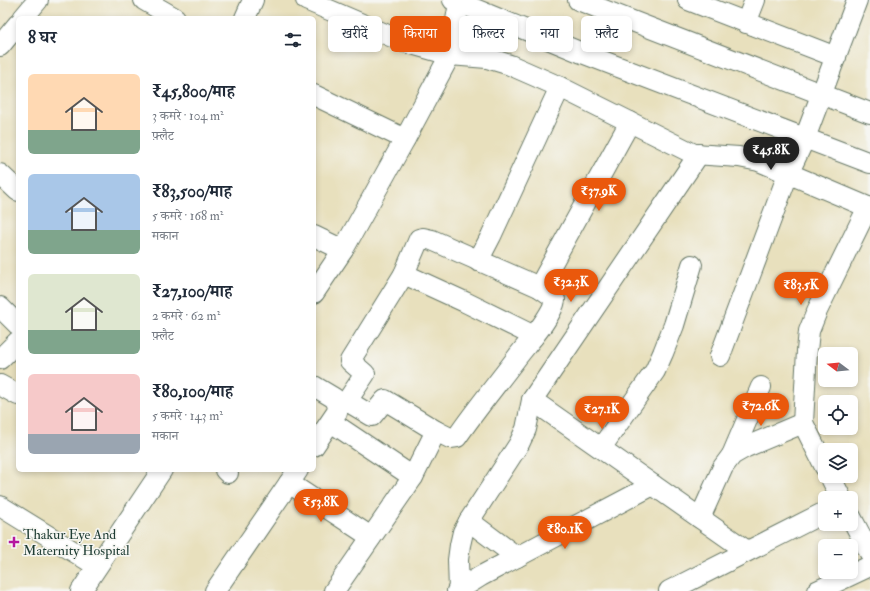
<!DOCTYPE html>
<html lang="hi">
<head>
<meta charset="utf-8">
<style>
  body { margin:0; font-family:"IM FELL Double Pica","Noto Serif Devanagari",serif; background:#f6f6f7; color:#1f2937; height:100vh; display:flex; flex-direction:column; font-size:15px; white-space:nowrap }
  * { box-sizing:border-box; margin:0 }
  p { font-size:13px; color:#747a83 }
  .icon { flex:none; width:22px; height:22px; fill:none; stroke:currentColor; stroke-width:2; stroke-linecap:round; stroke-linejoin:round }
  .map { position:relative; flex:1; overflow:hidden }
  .side { position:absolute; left:16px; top:16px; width:300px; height:456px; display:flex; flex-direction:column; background:#fff; border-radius:6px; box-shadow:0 2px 6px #0003 }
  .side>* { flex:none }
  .guide { position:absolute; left:328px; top:16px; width:380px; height:36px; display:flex; gap:8px }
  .needle { width:26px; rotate:286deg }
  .fabs { position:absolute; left:818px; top:347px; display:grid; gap:8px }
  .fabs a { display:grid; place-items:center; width:40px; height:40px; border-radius:6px; background:#fff; box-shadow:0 2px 6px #0003; font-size:20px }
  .price { position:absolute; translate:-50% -34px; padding:0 9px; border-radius:14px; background:#ea580c; color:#fff; font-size:13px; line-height:26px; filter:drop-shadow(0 1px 2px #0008) }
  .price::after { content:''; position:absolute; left:50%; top:24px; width:12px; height:9px; margin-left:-6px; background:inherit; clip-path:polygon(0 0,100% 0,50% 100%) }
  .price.active { background:#222; color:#fff }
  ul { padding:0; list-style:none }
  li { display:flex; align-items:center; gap:12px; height:100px; padding:0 12px }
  li span { display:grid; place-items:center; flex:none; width:112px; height:80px; border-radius:6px; color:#555 }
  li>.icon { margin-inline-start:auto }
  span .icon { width:48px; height:48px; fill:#fffc; stroke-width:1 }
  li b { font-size:17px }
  h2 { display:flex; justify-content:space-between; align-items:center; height:48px; padding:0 12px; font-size:17px }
  .tag { padding:0 14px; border-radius:6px; background:#fff; box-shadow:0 2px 6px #0003; font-size:14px; line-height:36px }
  .tag.active { background:#ea580c; color:#fff }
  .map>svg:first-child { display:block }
</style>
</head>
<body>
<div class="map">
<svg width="870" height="591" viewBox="0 0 870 591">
  <rect width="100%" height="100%" fill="#f6f6f2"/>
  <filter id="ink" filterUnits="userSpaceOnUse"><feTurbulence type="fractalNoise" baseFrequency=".025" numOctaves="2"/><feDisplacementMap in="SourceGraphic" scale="8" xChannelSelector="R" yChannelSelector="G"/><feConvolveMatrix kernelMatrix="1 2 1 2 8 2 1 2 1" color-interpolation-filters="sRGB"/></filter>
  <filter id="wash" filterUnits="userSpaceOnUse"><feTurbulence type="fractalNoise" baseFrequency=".012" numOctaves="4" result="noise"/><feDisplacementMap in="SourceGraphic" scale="16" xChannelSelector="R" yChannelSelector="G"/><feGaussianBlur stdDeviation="0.9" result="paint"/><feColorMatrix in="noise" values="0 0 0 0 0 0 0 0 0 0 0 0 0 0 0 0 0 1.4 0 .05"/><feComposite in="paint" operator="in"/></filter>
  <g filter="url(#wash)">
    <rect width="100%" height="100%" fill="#e8e0bd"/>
  </g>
  <g filter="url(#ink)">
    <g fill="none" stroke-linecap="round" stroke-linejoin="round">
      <defs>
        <g id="minor">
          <polyline points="144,0 175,18"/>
          <polyline points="306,0 404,42 450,55 487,58 510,65 560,87 694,154 739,157 759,161 870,208"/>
          <polyline points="453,0 582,53 870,163"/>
          <polyline points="578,0 870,113"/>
          <polyline points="688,0 836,57"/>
          <polyline points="23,18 38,0"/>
          <polyline points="245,18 253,0"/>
          <polyline points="746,23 755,0"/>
          <polyline points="0,46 18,24"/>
          <polyline points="314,95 405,139"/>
          <polyline points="0,174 18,191"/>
          <polyline points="314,236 343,250"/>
          <polyline points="478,261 491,236 560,87"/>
          <polyline points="404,274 465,302 534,336"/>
          <polyline points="539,287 630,122"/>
          <polyline points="314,293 343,250 405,139 450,55 459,3"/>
          <polyline points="0,307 18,325"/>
          <polyline points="720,356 788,174 805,138 857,0"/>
          <polyline points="0,359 18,341"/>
          <polyline points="0,385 18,395"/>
          <polyline points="314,386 334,398 338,405 337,412 314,446"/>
          <polyline points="532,400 747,551"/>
          <polyline points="347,401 372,416 385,400 436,431"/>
          <polyline points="331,422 413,477"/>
          <polyline points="601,448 655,371 663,353 674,325 692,265"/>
          <polyline points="732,455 761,387"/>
          <polyline points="825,467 803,423 807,351 809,331 817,311 868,207"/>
          <polyline points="225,470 228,473"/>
          <polyline points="830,476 841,498"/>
          <polyline points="289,483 371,537"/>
          <polyline points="0,506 97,566"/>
          <polyline points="851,517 870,553"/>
          <polyline points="700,518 723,467 732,455 746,447 803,423"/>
          <polyline points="469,521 517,557"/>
          <polyline points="81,591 162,470"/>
          <polyline points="215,591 298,470"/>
          <path d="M334,591L413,477L436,431L450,438L457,437C476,409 498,383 518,356C528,343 553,315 555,300L552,296L539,287L432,240L423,238L419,239L404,274L350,361L365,374L347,401L338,405"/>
          <polyline points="457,591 481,576 653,485"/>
          <polyline points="459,591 458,560 460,545 463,532 469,521 519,444 526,429 532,400 699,154"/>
          <polyline points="669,591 825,512"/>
          <polyline points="817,591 870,566"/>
        </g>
      </defs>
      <use href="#minor" stroke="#657664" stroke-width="22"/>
      <use href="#minor" stroke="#fff" stroke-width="20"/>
    </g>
  </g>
  <path fill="#b5179e" stroke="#f6f6f2" stroke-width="1.5" d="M12 536h4v4h4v4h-4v4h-4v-4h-4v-4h4z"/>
  <g text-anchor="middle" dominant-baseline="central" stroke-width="3" stroke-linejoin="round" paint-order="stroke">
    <g font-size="14" fill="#1f3d34" stroke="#f6f6f2" text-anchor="start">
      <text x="23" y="534">Thakur Eye And<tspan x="23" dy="16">Maternity Hospital</tspan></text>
    </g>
  </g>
</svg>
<div class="fabs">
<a><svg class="needle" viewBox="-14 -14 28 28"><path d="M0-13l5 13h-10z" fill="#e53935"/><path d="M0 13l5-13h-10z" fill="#747a83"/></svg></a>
<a><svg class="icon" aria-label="locate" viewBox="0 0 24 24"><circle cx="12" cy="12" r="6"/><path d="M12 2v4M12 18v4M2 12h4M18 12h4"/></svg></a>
<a><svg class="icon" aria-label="layers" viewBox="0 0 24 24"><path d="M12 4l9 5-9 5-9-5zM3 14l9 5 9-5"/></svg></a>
<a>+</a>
<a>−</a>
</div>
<b class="price active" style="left:771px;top:171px">₹45.8K</b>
<b class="price" style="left:599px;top:212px">₹37.9K</b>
<b class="price" style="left:571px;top:303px">₹32.3K</b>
<b class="price" style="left:801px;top:306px">₹83.5K</b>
<b class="price" style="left:761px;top:427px">₹72.6K</b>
<b class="price" style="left:602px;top:430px">₹27.1K</b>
<b class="price" style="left:321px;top:523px">₹53.8K</b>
<b class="price" style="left:565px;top:550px">₹80.1K</b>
<div class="guide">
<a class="tag">खरीदें</a>
<a class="tag active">किराया</a>
<a class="tag">फ़िल्टर</a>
<a class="tag">नया</a>
<a class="tag">फ़्लैट</a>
</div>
<section class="side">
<h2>8 घर<svg class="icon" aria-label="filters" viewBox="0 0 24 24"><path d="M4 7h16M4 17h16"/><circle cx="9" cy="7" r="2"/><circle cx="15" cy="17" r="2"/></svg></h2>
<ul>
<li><span style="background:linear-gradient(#ffd9b3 70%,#7fa58c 0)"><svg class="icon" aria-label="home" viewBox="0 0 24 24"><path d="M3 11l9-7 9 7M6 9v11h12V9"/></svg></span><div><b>₹45,800/माह</b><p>3 कमरे · 104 m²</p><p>फ़्लैट</p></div></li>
<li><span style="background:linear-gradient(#a9c7e8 70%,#7fa58c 0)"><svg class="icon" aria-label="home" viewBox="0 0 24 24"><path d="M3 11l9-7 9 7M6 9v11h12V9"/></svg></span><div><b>₹83,500/माह</b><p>5 कमरे · 168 m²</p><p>मकान</p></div></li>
<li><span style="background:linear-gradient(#dfe7d0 70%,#7fa58c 0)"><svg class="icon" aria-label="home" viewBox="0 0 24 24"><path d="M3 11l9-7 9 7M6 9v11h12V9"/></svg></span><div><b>₹27,100/माह</b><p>2 कमरे · 62 m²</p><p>फ़्लैट</p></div></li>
<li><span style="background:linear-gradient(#f6c9c9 75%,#9aa5b1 0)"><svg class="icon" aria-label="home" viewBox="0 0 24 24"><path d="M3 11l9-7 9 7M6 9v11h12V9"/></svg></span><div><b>₹80,100/माह</b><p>5 कमरे · 143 m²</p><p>मकान</p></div></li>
</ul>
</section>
</div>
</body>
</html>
